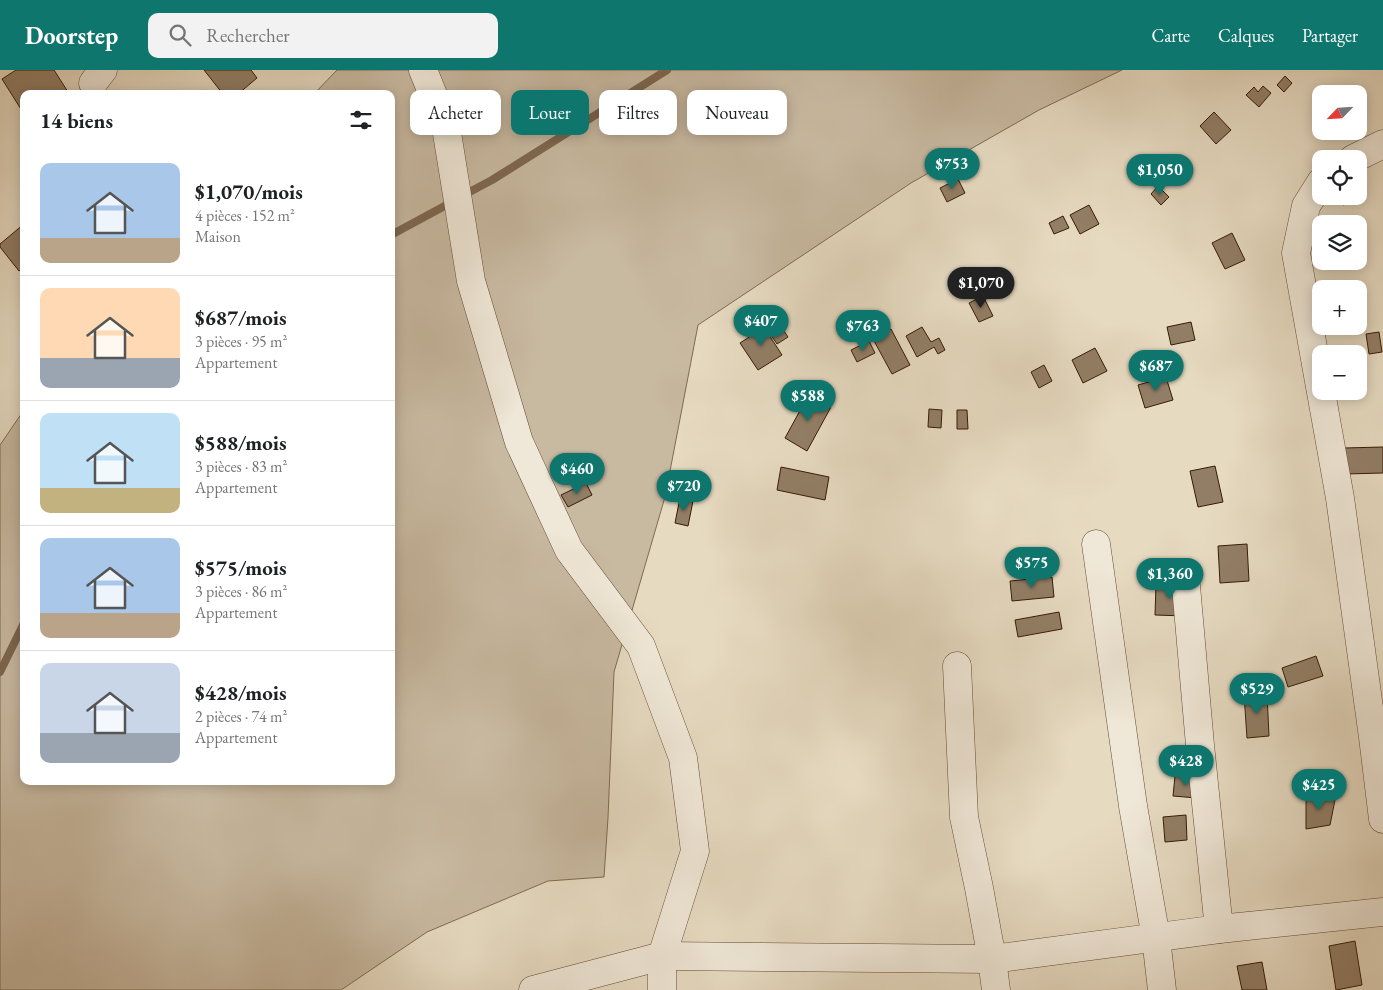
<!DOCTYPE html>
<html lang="fr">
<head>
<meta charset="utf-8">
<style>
  body { margin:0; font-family:"EB Garamond",serif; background:#f2f2f2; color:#202124; height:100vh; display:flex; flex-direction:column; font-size:19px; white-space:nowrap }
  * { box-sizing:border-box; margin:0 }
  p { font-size:16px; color:#757577 }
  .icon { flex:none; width:28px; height:28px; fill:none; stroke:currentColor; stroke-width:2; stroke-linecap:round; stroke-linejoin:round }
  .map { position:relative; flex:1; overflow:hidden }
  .side { position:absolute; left:20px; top:20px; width:375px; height:695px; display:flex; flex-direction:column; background:#fff; border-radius:10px; box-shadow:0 2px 12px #0003 }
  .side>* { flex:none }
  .guide { position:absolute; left:410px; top:20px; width:475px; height:45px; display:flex; gap:10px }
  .needle { width:32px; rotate:245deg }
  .controls { position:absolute; left:1312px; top:15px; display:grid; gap:10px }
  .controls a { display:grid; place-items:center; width:55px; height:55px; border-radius:10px; background:#fff; box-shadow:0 2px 12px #0003; font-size:25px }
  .price { position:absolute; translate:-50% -42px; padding:0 11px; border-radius:18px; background:#0f766e; color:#fff; font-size:16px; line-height:32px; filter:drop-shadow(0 1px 2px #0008) }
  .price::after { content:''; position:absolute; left:50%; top:30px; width:15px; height:11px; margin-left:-8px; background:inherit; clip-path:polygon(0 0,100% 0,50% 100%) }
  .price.current { background:#222; color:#fff }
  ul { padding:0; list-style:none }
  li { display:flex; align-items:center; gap:15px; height:125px; padding:0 20px }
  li+li { border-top:1px solid #e0e0e0 }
  li span { display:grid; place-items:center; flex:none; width:140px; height:100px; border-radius:10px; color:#555 }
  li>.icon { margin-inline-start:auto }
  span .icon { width:60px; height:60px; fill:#fffc; stroke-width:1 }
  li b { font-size:21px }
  h2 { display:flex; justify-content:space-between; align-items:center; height:60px; padding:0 20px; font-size:21px }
  .chip { padding:0 18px; border-radius:10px; background:#fff; box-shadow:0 2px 12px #0003; font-size:18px; line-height:45px }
  .chip.current { background:#0f766e; color:#fff }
  header { display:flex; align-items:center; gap:30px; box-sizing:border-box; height:70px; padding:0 25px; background:#0f766e; color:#fff }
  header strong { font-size:24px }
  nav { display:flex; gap:28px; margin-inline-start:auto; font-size:18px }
  .search { width:350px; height:45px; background:#f2f2f2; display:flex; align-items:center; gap:12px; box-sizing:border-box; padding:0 18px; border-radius:10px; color:#757577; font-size:19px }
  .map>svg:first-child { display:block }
</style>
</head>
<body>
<header>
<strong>Doorstep</strong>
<div class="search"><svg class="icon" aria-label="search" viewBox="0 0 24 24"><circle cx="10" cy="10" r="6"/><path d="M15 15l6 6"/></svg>Rechercher</div>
<nav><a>Carte</a><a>Calques</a><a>Partager</a></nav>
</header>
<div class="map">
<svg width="1383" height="920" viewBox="0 0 1383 920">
  <rect width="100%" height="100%" fill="#e6dac1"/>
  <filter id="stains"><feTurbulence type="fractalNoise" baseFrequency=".004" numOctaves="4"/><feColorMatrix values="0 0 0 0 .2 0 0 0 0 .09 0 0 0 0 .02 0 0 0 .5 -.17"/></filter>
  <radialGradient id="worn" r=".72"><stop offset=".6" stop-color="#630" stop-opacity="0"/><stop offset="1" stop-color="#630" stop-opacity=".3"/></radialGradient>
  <polygon fill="#c8b9a1" stroke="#806a52" points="337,0 1122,0 1039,40 911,113 698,255 665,427 614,602 608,748 604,807 548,811 427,862 341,920 0,920 0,375 24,340 24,711 391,711 391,24 314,24"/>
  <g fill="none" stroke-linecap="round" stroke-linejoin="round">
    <g stroke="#7d664f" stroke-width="8">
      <polyline points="462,126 492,110 667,0"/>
      <polyline points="391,165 452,132"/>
      <polyline points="0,602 24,553"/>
    </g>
  </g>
  <g fill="#927e66" stroke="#381a04">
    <polygon points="16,0 54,0 68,22 65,24 24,24 24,44 2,9"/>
    <polygon points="204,0 251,0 257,8 238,24 223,24"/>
    <polygon points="1285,6 1292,13 1284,22 1277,15"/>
    <polygon points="1263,16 1271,23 1259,37 1246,25 1254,17 1258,22"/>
    <polygon points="1214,42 1231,60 1216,74 1200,56"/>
    <polygon points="958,109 965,123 947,132 940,118"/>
    <polygon points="1359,110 1366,124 1343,135 1339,126 1359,126"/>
    <polygon points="1158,116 1169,127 1161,135 1151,124"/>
    <polygon points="1089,135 1099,154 1080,164 1070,145"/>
    <polygon points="1063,146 1069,158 1054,164 1049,153"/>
    <polygon points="24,154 24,197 19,201 0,177 0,174"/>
    <polygon points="1232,163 1245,190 1225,199 1212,173"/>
    <polygon points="983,226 993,246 979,252 969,233"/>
    <polygon points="776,249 788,267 777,274 767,259 773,256 770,252"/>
    <polygon points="760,251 782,285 758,300 740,273 757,262 752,255"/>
    <polygon points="1191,252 1195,270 1171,275 1167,257"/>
    <polygon points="922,257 931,272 939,268 945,280 938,284 934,277 917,287 906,266"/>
    <polygon points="891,259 910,295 892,304 873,269"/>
    <polygon points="1379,262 1382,282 1369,284 1366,264"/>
    <polygon points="869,271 875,283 857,292 851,280"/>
    <polygon points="1095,278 1107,301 1083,313 1072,290"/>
    <polygon points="1044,295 1052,311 1039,318 1031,302"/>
    <polygon points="1166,307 1173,330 1145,338 1138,315"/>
    <polygon points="809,324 831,337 807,381 785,368"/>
    <polygon points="929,339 942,340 941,358 928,357"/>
    <polygon points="957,340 967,340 968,359 957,359"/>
    <polygon points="1383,377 1383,403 1345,404 1344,378"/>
    <polygon points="1215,396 1223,432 1198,437 1190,401"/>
    <polygon points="781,397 829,407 825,430 777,420"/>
    <polygon points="586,413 592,425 568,437 561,425"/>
    <polygon points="680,428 693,431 688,456 675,453"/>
    <polygon points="1247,474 1249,511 1220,513 1218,476"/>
    <polygon points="1052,507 1054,527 1012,531 1010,511"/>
    <polygon points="1156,514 1186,515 1185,546 1155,545"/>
    <polygon points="1059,542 1062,559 1018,567 1015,550"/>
    <polygon points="1316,586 1323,606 1288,617 1282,598"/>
    <polygon points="1267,623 1269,666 1247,668 1244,624"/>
    <polygon points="1175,706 1199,709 1197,728 1173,726"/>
    <polygon points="1336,725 1330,755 1306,759 1306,729"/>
    <polygon points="1186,745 1187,770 1165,772 1163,747"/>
    <polygon points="1355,871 1362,915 1336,920 1329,876"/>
    <polygon points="1262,892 1267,920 1242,920 1237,896"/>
  </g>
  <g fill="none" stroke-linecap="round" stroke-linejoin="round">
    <defs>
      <g id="minor">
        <polyline points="423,0 446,57 471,211 519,372 569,480 641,576 683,688 695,781 662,886 662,920"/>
        <polyline points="93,13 103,0"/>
        <polyline points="1353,89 1383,74"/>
        <polyline points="1321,112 1306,136 1296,183 1340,428 1373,667 1383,749"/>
        <polyline points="1096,474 1133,736 1156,868 1162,920"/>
        <polyline points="1186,516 1200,675 1219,859"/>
        <polyline points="957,596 964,747 979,818 992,889 996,920"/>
        <polyline points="533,920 662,886 992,889 1219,859 1383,842"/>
      </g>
    </defs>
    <use href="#minor" stroke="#644a33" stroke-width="29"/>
    <use href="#minor" stroke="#efe7d7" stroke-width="28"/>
  </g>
  <rect width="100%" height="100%" filter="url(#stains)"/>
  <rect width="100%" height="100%" fill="url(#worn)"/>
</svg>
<div class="controls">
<a><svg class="needle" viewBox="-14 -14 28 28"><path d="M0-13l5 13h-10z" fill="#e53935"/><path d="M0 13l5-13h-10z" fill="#757577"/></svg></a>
<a><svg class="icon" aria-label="locate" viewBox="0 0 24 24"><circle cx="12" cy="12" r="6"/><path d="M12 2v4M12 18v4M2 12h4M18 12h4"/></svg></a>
<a><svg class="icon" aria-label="layers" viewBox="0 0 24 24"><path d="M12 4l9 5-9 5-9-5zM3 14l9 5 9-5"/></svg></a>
<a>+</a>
<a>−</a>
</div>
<b class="price" style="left:952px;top:120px">$753</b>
<b class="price" style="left:1160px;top:126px">$1,050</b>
<b class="price current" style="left:981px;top:239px">$1,070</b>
<b class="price" style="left:761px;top:277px">$407</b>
<b class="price" style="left:863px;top:282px">$763</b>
<b class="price" style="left:1156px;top:322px">$687</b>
<b class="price" style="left:808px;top:352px">$588</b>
<b class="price" style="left:577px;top:425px">$460</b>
<b class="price" style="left:684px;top:442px">$720</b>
<b class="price" style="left:1032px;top:519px">$575</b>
<b class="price" style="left:1170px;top:530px">$1,360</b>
<b class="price" style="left:1257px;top:645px">$529</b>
<b class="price" style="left:1186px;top:717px">$428</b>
<b class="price" style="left:1319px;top:741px">$425</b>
<div class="guide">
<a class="chip">Acheter</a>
<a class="chip current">Louer</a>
<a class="chip">Filtres</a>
<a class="chip">Nouveau</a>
</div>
<section class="side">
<h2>14 biens<svg class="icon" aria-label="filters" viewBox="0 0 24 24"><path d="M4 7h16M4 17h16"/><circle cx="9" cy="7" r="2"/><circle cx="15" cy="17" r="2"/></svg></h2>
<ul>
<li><span style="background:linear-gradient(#a9c7e8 75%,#b9a48a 0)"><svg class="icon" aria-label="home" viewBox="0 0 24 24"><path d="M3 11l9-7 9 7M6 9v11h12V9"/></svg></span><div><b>$1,070/mois</b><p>4 pièces · 152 m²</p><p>Maison</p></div></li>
<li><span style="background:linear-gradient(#ffd9b3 70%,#9aa5b1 0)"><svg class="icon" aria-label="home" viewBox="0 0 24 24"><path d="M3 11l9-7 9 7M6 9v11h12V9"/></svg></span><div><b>$687/mois</b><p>3 pièces · 95 m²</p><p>Appartement</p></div></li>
<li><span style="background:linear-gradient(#bfe0f5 75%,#c2b280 0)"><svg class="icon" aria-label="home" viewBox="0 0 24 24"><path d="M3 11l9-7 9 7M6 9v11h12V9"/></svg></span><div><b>$588/mois</b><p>3 pièces · 83 m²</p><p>Appartement</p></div></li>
<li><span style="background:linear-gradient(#a9c7e8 75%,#b9a48a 0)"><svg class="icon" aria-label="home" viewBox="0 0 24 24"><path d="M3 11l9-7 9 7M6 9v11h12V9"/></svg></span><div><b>$575/mois</b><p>3 pièces · 86 m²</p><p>Appartement</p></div></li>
<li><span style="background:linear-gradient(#c9d6e8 70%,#9aa5b1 0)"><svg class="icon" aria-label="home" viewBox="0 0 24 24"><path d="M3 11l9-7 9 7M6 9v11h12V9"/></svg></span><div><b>$428/mois</b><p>2 pièces · 74 m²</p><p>Appartement</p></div></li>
</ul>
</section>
</div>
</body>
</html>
